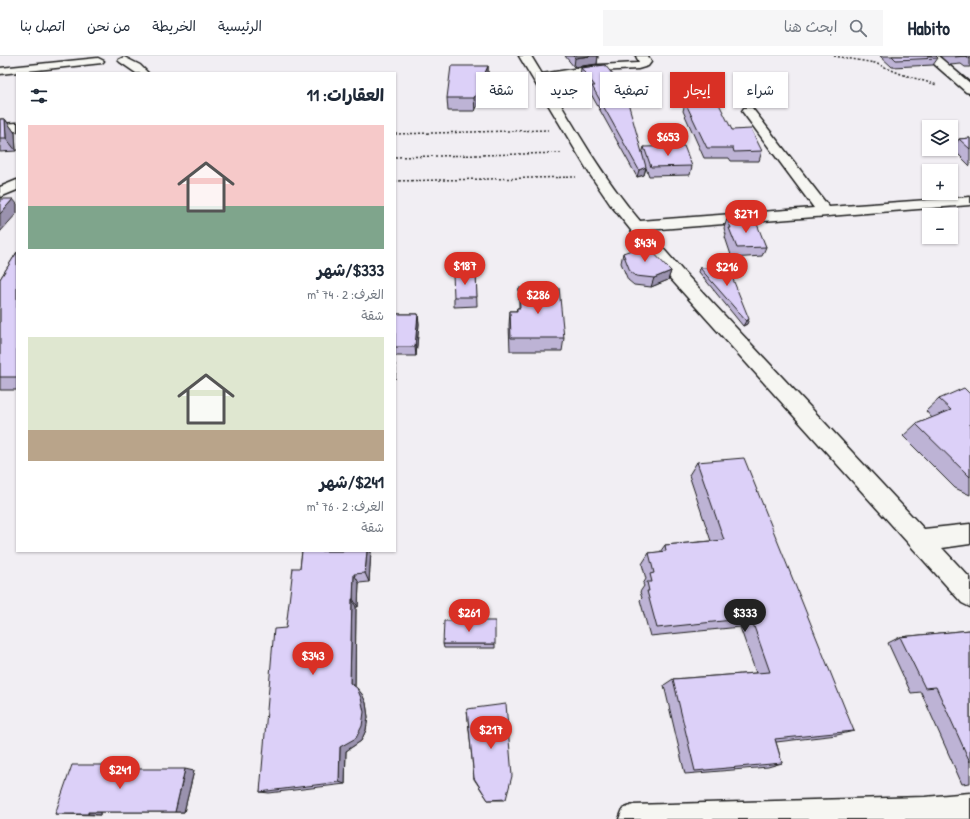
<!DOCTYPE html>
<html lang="ar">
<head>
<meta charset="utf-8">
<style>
  body { margin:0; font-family:"Patrick Hand","Playpen Sans Arabic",sans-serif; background:#f6f6f7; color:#1f2937; direction:rtl; height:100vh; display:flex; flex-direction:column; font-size:15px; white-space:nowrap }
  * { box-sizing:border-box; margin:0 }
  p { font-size:13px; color:#747a83 }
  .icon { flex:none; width:22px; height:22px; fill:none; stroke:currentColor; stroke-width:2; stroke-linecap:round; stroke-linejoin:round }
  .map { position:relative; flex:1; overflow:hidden; direction:ltr }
  .drawer { position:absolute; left:16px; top:16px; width:380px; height:480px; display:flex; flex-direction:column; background:#fff; border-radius:0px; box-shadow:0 1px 3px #0004; direction:rtl }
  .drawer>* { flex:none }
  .banner { position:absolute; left:408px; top:16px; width:380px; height:36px; direction:rtl; display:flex; gap:8px }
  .controls { position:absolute; left:922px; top:64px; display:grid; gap:8px }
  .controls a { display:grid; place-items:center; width:36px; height:36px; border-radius:0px; background:#fff; box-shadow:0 1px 3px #0004; font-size:20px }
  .price { position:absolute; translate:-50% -34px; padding:0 9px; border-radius:14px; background:#d93025; color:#fff; font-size:13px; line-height:26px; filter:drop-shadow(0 1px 2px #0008) }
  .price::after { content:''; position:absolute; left:50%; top:24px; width:12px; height:9px; margin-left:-6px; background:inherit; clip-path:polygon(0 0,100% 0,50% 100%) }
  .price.selected { background:#222; color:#fff }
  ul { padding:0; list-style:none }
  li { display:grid; align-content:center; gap:8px; height:212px; padding:0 12px }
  li span { display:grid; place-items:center; height:124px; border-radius:0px; color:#555 }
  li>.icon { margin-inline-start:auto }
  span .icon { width:72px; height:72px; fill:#fffc; stroke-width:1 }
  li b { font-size:17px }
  h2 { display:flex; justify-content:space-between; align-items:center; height:48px; padding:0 12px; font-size:17px }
  .pill { padding:0 14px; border-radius:0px; background:#fff; box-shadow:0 1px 3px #0004; font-size:14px; line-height:36px }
  .pill.selected { background:#d93025; color:#fff }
  header { display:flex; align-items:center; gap:24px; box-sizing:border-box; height:56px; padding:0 20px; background:#fff; border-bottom:1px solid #e0e1e3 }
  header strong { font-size:19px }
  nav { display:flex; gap:22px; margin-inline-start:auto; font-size:14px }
  .search { width:280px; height:36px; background:#f6f6f7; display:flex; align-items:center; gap:10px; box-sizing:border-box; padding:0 14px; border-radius:0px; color:#747a83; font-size:15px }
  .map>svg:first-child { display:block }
</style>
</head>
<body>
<header>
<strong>Habito</strong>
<div class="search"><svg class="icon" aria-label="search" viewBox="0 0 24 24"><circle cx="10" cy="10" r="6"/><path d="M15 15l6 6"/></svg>ابحث هنا</div>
<nav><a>الرئيسية</a><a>الخريطة</a><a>من نحن</a><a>اتصل بنا</a></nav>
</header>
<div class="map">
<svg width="970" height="763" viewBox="0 0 970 763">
  <rect width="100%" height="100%" fill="#f1eef3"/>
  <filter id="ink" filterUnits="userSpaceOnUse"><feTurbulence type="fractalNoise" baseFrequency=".025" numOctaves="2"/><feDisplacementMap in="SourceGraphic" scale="8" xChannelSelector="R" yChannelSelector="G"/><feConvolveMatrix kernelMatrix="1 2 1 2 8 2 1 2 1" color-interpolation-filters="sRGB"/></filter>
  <g filter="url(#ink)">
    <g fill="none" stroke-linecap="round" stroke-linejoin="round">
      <defs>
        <g id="street">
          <path d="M519,0H531L542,18L599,9L637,7L639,6L636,0H648L651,6L648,10L638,13L599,15L546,24C575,72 603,122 640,165L814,152L742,55L744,52H752L829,151L970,141V149L647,174L681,213L924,473L970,468V488L942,492L970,522V551L962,547L669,221L630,173L610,148L591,120Z"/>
          <polygon points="925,0 938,0 970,27 970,37 966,36"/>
          <polygon points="124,1 140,9 148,17 136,17 120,6 118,4"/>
          <polygon points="98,2 104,5 102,7 0,18 0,12"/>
          <polygon points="17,67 17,75 0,76 0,68"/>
          <polygon points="17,124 17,134 0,141 0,131"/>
          <polygon points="970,737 970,763 619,763 623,753 633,749 925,741"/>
        </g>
      </defs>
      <use href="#street" stroke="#1c1c1c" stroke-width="3"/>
      <g stroke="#1c1c1c" stroke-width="1.5" stroke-dasharray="2 2" stroke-linecap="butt">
        <polyline points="834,0 875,7 901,18 937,29"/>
        <polyline points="395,78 548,74"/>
        <polyline points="395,101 562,97"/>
        <polyline points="395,125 576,121"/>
      </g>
      <use href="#street" fill="#f6f6f2" fill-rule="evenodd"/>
    </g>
    <g fill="#bdb3d5" stroke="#1c1c1c">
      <polygon points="565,0 598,0 597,8 574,11"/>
      <polygon points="880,0 936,0 938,2 933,9 892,11"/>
      <polygon points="940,0 970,0 970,11 965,11 961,8 950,9"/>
      <polygon points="605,9 642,98 644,91 692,110 690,119 649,120 646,112 644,119 637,121 591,38 591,34 580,20 581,12"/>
      <polygon points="488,10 488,24 475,55 448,55 447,42"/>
      <polygon points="684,37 711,46 732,74 762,95 759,105 731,105 729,102 704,102 683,55 684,51 682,46"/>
      <polygon points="0,63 5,63 15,77 16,95 0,96"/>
      <polygon points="970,82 970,110 953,93 959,83"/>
      <polygon points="727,163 754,168 766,191 762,200 732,202 725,181 726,179 724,172"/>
      <polygon points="17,196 17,334 0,334 0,223"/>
      <polygon points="623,197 671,215 668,224 651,231 634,229 628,224 621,207"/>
      <polygon points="728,211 747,268 743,270 699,216 700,212"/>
      <polygon points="476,218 477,250 454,251 454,241"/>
      <polygon points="519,232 564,282 562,295 510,295 509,269 510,255 516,255 517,252 519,252"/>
      <polygon points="395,258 418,258 419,268 416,300 395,300"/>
      <polygon points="970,338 970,439 955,432 903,380 916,368 932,362 926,355 939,343"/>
      <polygon points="697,406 854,675 837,679 776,686 782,707 768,711 685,718 664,629 673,623 756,617 740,571 650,580 640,544 642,542 640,536 644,530 643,528 646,523 642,508 649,497 660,496 665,489 711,485 689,419"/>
      <polygon points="302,495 371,495 369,526 359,527 358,551 356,551 355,631 362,638 366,647 368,661 366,674 361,685 346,695 345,728 269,737 260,736 286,572 300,512"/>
      <polygon points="970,574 970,727 962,728 921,636 911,637 888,587 900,581"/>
      <polygon points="443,588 495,588 495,592 444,592"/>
      <polygon points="467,653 506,743 505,744 488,744 474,723"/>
      <polygon points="114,711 114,713 194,715 184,756 100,756 100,759 55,758"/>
    </g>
    <g fill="#9a92ae" stroke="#1c1c1c">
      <polygon points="590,0 598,0 597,8 574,11 575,2"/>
      <polygon points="488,10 488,24 475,55 474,42"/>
      <polygon points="5,63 15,77 16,95 6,82"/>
      <polygon points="646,111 644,119 637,121 639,114"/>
      <polygon points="13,143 17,148 17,157 0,176 0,158"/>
      <polygon points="671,215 668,224 651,231 654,222"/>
      <polygon points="418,258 419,268 416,300 415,291"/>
      <polygon points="749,263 747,268 743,270 746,265"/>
      <polygon points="395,308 396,314 395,323"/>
      <polygon points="367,495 371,495 369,526 365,517"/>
      <polygon points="354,518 359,527 358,551 353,543"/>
      <polygon points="352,543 356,551 355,632 350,627"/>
      <polygon points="357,632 362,638 366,647 368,661 366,674 361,685 346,695 345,728 339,726 340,691"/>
      <polygon points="103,709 114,711 113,715 102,713"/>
      <polygon points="185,713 194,715 184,756 175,756"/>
      <polygon points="88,756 100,756 100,759 88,758"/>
    </g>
    <g fill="#dcd0f8" stroke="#1c1c1c">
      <polygon points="573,0 590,0 575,2"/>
      <polygon points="892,0 936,0 938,2 896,4"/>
      <polygon points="954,0 970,0 970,3 966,0 955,1"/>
      <polygon points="605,9 618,25 622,25 646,111 639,114 592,30 595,30 581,12"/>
      <polygon points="451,10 488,10 474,42 447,42"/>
      <polygon points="706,36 711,46 718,46 732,74 751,73 762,95 734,96 733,92 707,92 685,46 689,46 684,37"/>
      <polygon points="0,63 5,63 6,82 0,82"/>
      <polygon points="970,82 970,93 959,83"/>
      <polygon points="684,90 692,110 651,111 644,91"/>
      <polygon points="0,143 13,143 0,158"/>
      <polygon points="727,163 751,163 754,168 757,168 766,191 737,192 729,172 731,172"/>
      <polygon points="646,189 671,215 654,222 636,220 630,215 623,197"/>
      <polygon points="17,196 17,321 0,321 0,223"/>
      <polygon points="728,211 749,263 746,265 700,212"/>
      <polygon points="453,218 476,218 477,241 454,241"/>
      <polygon points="519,232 559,232 564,282 511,282 510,255 517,255 517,252 520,252"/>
      <polygon points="395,258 418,258 415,291 395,291"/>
      <polygon points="964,332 970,338 970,421 916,368 951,354 939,343"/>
      <polygon points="744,402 854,675 775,683 782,707 695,715 673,623 770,616 751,562 657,572 647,535 649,535 647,526 652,526 650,518 654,517 649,497 666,495 665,489 724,484 697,406"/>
      <polygon points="302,495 367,495 365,517 354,518 353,543 352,543 350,627 357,632 361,642 364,656 362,670 356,682 340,691 339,726 260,736 274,573 286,572 293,512 300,512"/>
      <polygon points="444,565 495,565 495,588 443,588"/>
      <polygon points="970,574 970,706 936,631 925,632 900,581"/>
      <polygon points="506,648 512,720 506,743 488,744 474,722 467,653"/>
      <polygon points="72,709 103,709 102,713 185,713 175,756 88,756 88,758 55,758"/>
    </g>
  </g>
</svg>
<div class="controls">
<a><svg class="icon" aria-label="layers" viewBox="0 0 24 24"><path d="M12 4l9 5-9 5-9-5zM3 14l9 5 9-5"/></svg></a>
<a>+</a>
<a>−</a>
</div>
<b class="price" style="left:668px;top:101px">$653</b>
<b class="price" style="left:746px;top:178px">$271</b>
<b class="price" style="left:645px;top:207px">$434</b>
<b class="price" style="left:465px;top:230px">$187</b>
<b class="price" style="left:727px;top:231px">$216</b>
<b class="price" style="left:538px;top:259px">$286</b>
<b class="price" style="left:469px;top:577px">$261</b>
<b class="price selected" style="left:745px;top:577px">$333</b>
<b class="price" style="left:313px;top:620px">$343</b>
<b class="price" style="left:491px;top:694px">$217</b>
<b class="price" style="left:120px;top:734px">$241</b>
<div class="banner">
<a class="pill">شراء</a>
<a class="pill selected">إيجار</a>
<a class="pill">تصفية</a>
<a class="pill">جديد</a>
<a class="pill">شقة</a>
</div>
<section class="drawer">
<h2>العقارات: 11<svg class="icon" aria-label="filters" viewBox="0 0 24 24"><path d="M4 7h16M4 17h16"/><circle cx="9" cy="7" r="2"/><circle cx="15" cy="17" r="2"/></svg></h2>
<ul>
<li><span style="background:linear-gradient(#f6c9c9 65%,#7fa58c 0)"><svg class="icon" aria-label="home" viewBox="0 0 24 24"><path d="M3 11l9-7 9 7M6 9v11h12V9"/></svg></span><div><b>$333/شهر</b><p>الغرف: 2 · 74 m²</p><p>شقة</p></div></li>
<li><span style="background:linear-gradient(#dfe7d0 75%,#b9a48a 0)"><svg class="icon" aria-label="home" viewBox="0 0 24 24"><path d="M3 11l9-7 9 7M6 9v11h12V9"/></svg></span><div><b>$241/شهر</b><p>الغرف: 2 · 76 m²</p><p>شقة</p></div></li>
</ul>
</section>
</div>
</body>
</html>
